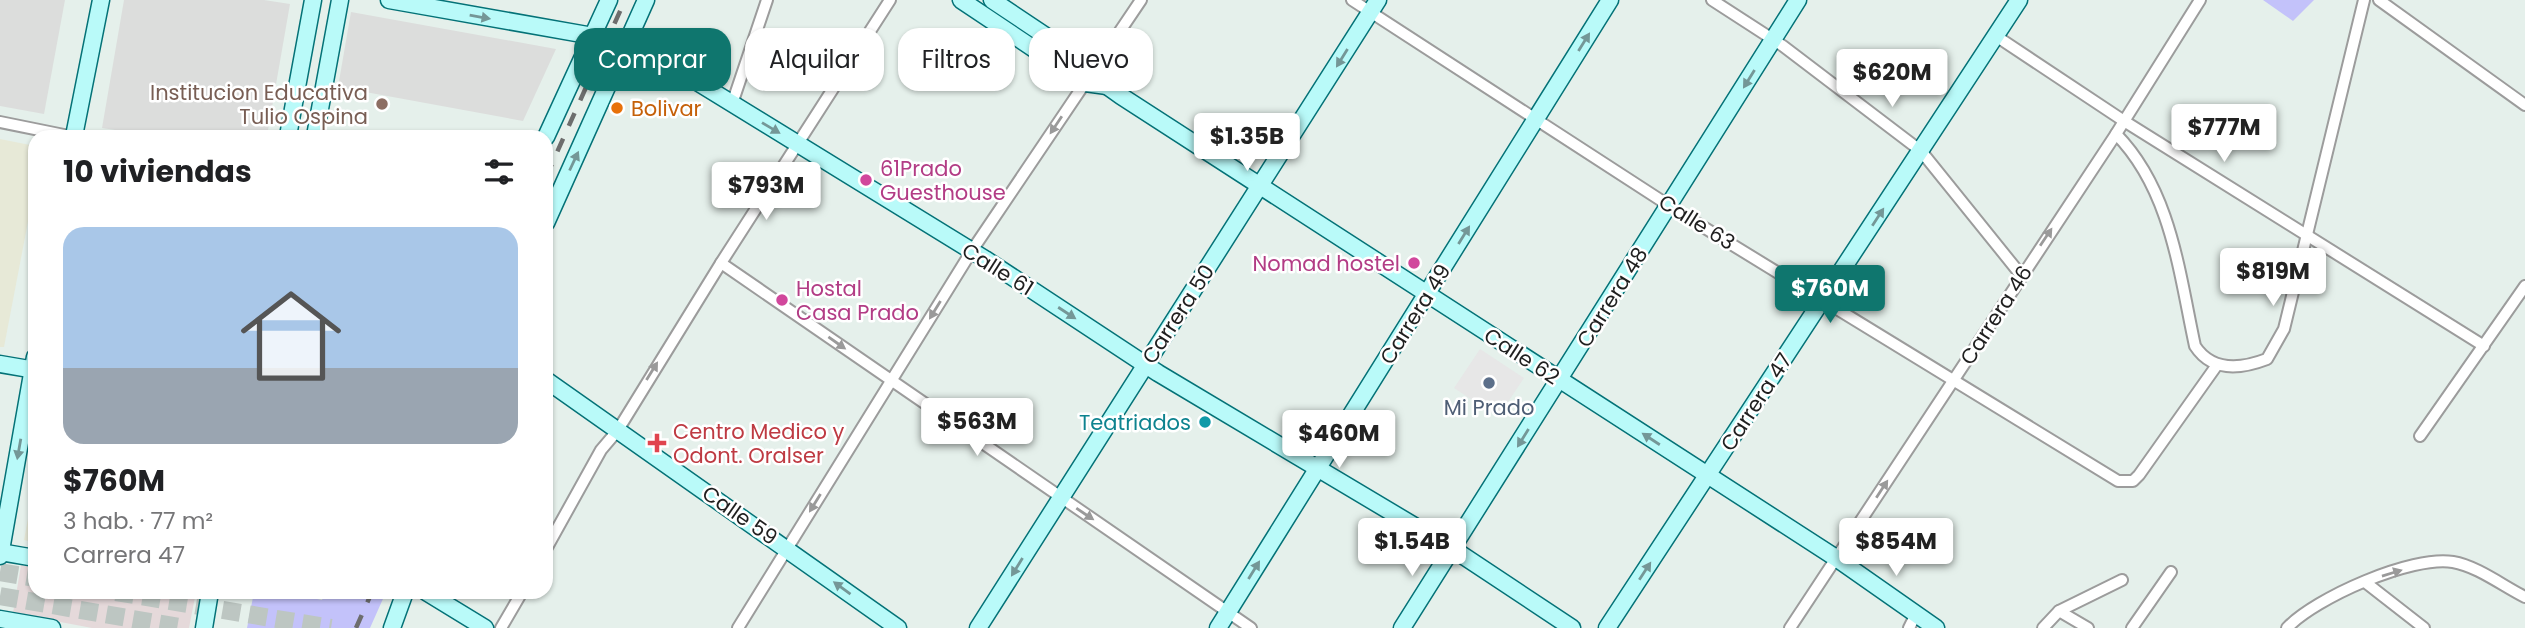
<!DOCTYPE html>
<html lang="es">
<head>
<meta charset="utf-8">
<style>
  body { margin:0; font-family:Poppins,sans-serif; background:#f6f6f6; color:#202124; height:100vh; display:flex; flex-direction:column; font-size:26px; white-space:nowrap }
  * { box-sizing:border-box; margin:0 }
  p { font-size:23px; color:#757577 }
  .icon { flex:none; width:38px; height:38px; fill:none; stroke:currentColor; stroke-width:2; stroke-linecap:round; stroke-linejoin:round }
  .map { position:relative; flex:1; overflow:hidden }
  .panel { position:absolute; left:28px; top:130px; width:525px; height:469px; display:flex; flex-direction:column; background:#fff; border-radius:21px; box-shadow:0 2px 5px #0004 }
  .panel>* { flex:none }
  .guide { position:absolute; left:574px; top:28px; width:665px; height:63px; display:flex; gap:14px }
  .price { position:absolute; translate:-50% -60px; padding:0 16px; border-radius:7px; background:#fff; color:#222; font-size:23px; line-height:46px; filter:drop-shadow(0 2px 4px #0008) }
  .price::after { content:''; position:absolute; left:50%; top:42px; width:21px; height:16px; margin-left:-10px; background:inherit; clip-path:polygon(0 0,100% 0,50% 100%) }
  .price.active { background:#0f766e; color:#fff }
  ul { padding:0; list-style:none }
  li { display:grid; align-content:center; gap:14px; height:371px; padding:0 35px }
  li span { display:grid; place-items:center; height:217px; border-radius:21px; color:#555 }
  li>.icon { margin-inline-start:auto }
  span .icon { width:126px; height:126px; fill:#fffc; stroke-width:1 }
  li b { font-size:30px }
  h2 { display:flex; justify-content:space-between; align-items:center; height:84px; padding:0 35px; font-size:30px }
  .pill { padding:0 24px; border-radius:21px; background:#fff; box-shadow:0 2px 5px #0004; font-size:24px; line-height:63px }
  .pill.active { background:#0f766e; color:#fff }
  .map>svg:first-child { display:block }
</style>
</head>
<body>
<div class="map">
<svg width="2525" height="628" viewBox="0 0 2525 628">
  <rect width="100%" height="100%" fill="#e5f0eb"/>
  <g fill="#dcdddc">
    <polygon points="0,0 65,0 44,114 0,106"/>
    <polygon points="124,0 264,0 290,4 267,136 155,136 102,128"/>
    <polygon points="351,12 556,49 523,121 338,87"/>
  </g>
  <g fill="#e7e9d7">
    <polygon points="0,139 35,146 35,185 4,347 0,347"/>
    <polygon points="35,481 35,543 24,540"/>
  </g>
  <g fill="#c3c2fa">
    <polygon points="2263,0 2314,0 2293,21"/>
    <polygon points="254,592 284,592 322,600 325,592 386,592 370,628 247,628"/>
  </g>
  <polygon fill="#e7e7e7" points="1480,349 1524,378 1498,417 1454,388"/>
  <polygon fill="#e5d9da" points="21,565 35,568 35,592 196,592 189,628 92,628 13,613"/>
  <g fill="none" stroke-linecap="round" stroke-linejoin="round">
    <g stroke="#bdc6c2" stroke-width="18" stroke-dasharray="18 9" stroke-linecap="butt">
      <polyline points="0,572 35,578"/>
      <polyline points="116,592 331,628"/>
      <polyline points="0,596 185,628"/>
    </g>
    <defs>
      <g id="street">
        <polyline points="1352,0 1682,214 2118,481 2133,481 2139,475 2217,365"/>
        <polyline points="1712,0 1783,46 1921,151 2021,275"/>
        <polyline points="2379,0 2525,105"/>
        <polyline points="1996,36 2124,121 2484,346"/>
        <polyline points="732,104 767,0"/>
        <polyline points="0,122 69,136"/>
        <path d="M2116,134C2171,190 2179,272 2195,346C2212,372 2241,369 2267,359L2284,329L2364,0"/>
        <polyline points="721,263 1251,628"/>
        <polyline points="2420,436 2525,286"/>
        <polyline points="546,549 601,450 618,430 721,263 890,0"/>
        <polyline points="2365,582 2424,628"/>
        <polyline points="2059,611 2088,628"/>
        <polyline points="501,628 522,592"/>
        <polyline points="738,628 971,252 1141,0"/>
        <polyline points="1790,628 2116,134 2200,0"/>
        <polyline points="1909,628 1916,614"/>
        <polyline points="2043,628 2059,611 2122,580"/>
        <polyline points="2132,628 2171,572"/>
        <path d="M2287,628C2315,598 2412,555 2453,562C2477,566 2503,586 2525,597"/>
      </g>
      <g id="secondary">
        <polyline points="389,0 593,36 645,50 985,259 1158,373 1453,549 1572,628"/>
        <polyline points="961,0 1085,83 1107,86"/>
        <polyline points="992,0 1095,69 1107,86 1121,96 1836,558 1936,628"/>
        <polyline points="74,136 101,0"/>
        <polyline points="288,136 313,0"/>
        <polyline points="315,136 340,0"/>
        <polyline points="546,137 609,0"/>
        <polyline points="546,223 646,0"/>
        <polyline points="0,364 35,370"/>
        <polyline points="546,380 898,628"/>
        <polyline points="0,552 35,558"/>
        <polyline points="0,556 35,357"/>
        <polyline points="426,592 485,628"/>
        <polyline points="0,619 52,628"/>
        <polyline points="204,628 210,592"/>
        <polyline points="392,628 405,592"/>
        <polyline points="978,628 1378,0"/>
        <polyline points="1218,628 1610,0"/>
        <polyline points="1402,628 1798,0"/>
        <polyline points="1607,628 2019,0"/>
      </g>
    </defs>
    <use href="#street" stroke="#9c9c9c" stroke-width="14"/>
    <use href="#secondary" stroke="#047277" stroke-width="19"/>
    <use href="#street" stroke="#fff" stroke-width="10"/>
    <use href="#secondary" stroke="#b9faf9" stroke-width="16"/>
    <g stroke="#6d6d6d" stroke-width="4.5" stroke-dasharray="14 14" stroke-linecap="butt">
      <polyline points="546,177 625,0"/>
      <polyline points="356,628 372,592"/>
    </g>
  </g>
  <defs><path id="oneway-solid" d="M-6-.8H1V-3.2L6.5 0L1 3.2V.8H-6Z" transform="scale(1.75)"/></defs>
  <g fill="#749797">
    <use href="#oneway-solid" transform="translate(480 17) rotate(10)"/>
    <use href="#oneway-solid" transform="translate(1584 42) rotate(-58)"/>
    <use href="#oneway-solid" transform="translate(1342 58) rotate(122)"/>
    <use href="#oneway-solid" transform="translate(1749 79) rotate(122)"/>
    <use href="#oneway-solid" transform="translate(771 128) rotate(31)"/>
    <use href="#oneway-solid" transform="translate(574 161) rotate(-65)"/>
    <use href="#oneway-solid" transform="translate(1878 217) rotate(-57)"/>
    <use href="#oneway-solid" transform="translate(1464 235) rotate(-58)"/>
    <use href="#oneway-solid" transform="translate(1067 313) rotate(33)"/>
    <use href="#oneway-solid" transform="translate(1523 438) rotate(122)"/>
    <use href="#oneway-solid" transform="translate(1651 439) rotate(-147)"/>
    <use href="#oneway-solid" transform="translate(19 449) rotate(100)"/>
    <use href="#oneway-solid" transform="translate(1017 567) rotate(122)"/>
    <use href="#oneway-solid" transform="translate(1254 570) rotate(-58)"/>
    <use href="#oneway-solid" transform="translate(1645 571) rotate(-57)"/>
    <use href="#oneway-solid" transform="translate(842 588) rotate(-144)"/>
  </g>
  <g fill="#9a9a9a">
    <use href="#oneway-solid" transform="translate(1056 125) rotate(124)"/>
    <use href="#oneway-solid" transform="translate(2046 237) rotate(-56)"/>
    <use href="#oneway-solid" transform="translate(935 310) rotate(122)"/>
    <use href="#oneway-solid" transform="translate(837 343) rotate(35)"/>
    <use href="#oneway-solid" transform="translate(652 371) rotate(-58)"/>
    <use href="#oneway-solid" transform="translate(1882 489) rotate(-57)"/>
    <use href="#oneway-solid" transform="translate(815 503) rotate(122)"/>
    <use href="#oneway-solid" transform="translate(1085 514) rotate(34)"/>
    <use href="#oneway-solid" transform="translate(2392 573) rotate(-17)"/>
  </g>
  <circle fill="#8d6e63" stroke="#fff" stroke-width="2.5" cx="382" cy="104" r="7"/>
  <circle fill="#e8710a" stroke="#fff" stroke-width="2.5" cx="617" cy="108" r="7"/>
  <g fill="#d1479c" stroke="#fff" stroke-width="2.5">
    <circle cx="866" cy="180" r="7"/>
    <circle cx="1414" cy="263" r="7"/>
    <circle cx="782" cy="300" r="7"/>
  </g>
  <circle fill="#5c6f8a" stroke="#fff" stroke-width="2.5" cx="1489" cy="383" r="7"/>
  <circle fill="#0f9aa8" stroke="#fff" stroke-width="2.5" cx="1205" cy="422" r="7"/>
  <path fill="#e0444e" stroke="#fff" stroke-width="2.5" d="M653.5 432.5h7v7h7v7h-7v7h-7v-7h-7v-7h7z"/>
  <g text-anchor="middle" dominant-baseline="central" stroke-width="5" stroke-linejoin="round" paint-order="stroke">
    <g font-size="21" fill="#785e54" stroke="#fff" text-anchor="end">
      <text x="368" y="92">Institucion Educativa<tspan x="368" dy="24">Tulio Ospina</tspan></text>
    </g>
    <g font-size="21" fill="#c56008" stroke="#fff" text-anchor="start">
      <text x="631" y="108">Bolivar</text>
    </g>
    <g font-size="21" fill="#b23c85" stroke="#fff" text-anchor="start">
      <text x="880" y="168">61Prado<tspan x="880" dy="24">Guesthouse</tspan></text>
      <text x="1400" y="263" text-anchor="end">Nomad hostel</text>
      <text x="796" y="288">Hostal<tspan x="796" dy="24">Casa Prado</tspan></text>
    </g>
    <g font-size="21" fill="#1f1f1f" stroke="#fff">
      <text transform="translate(1697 222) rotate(32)">Calle 63</text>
      <text transform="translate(998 269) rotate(32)">Calle 61</text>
      <text transform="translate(1612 297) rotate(-58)">Carrera 48</text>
      <text transform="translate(1178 314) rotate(-57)">Carrera 50</text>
      <text transform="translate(1415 314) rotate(-58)">Carrera 49</text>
      <text transform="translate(1996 315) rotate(-57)">Carrera 46</text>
      <text transform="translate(1522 356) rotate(33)">Calle 62</text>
      <text transform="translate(1756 402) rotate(-57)">Carrera 47</text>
      <text transform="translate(740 515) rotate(35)">Calle 59</text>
    </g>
    <g font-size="21" fill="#4e5e75" stroke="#fff">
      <text x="1489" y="407">Mi Prado</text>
    </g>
    <g font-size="21" fill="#0d838f" stroke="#fff" text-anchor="end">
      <text x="1191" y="422">Teatriados</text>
    </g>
    <g font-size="21" fill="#be3a42" stroke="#fff" text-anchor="start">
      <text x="673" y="431">Centro Medico y<tspan x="673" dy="24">Odont. Oralser</tspan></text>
    </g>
  </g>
</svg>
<b class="price" style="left:1892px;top:109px">$620M</b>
<b class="price" style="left:2224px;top:164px">$777M</b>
<b class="price" style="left:1247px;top:173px">$1.35B</b>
<b class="price" style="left:766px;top:222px">$793M</b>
<b class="price" style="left:2273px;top:308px">$819M</b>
<b class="price active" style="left:1830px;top:325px">$760M</b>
<b class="price" style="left:977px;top:458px">$563M</b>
<b class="price" style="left:1339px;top:470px">$460M</b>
<b class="price" style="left:1412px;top:578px">$1.54B</b>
<b class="price" style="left:1896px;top:578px">$854M</b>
<div class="guide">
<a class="pill active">Comprar</a>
<a class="pill">Alquilar</a>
<a class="pill">Filtros</a>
<a class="pill">Nuevo</a>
</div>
<section class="panel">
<h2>10 viviendas<svg class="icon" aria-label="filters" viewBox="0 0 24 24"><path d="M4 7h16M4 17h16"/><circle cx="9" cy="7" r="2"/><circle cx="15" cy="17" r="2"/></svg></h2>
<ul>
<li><span style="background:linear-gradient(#a9c7e8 65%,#9aa5b1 0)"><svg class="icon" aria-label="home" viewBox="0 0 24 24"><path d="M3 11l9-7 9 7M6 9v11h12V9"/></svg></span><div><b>$760M</b><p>3 hab. · 77 m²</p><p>Carrera 47</p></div></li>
</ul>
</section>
</div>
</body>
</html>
